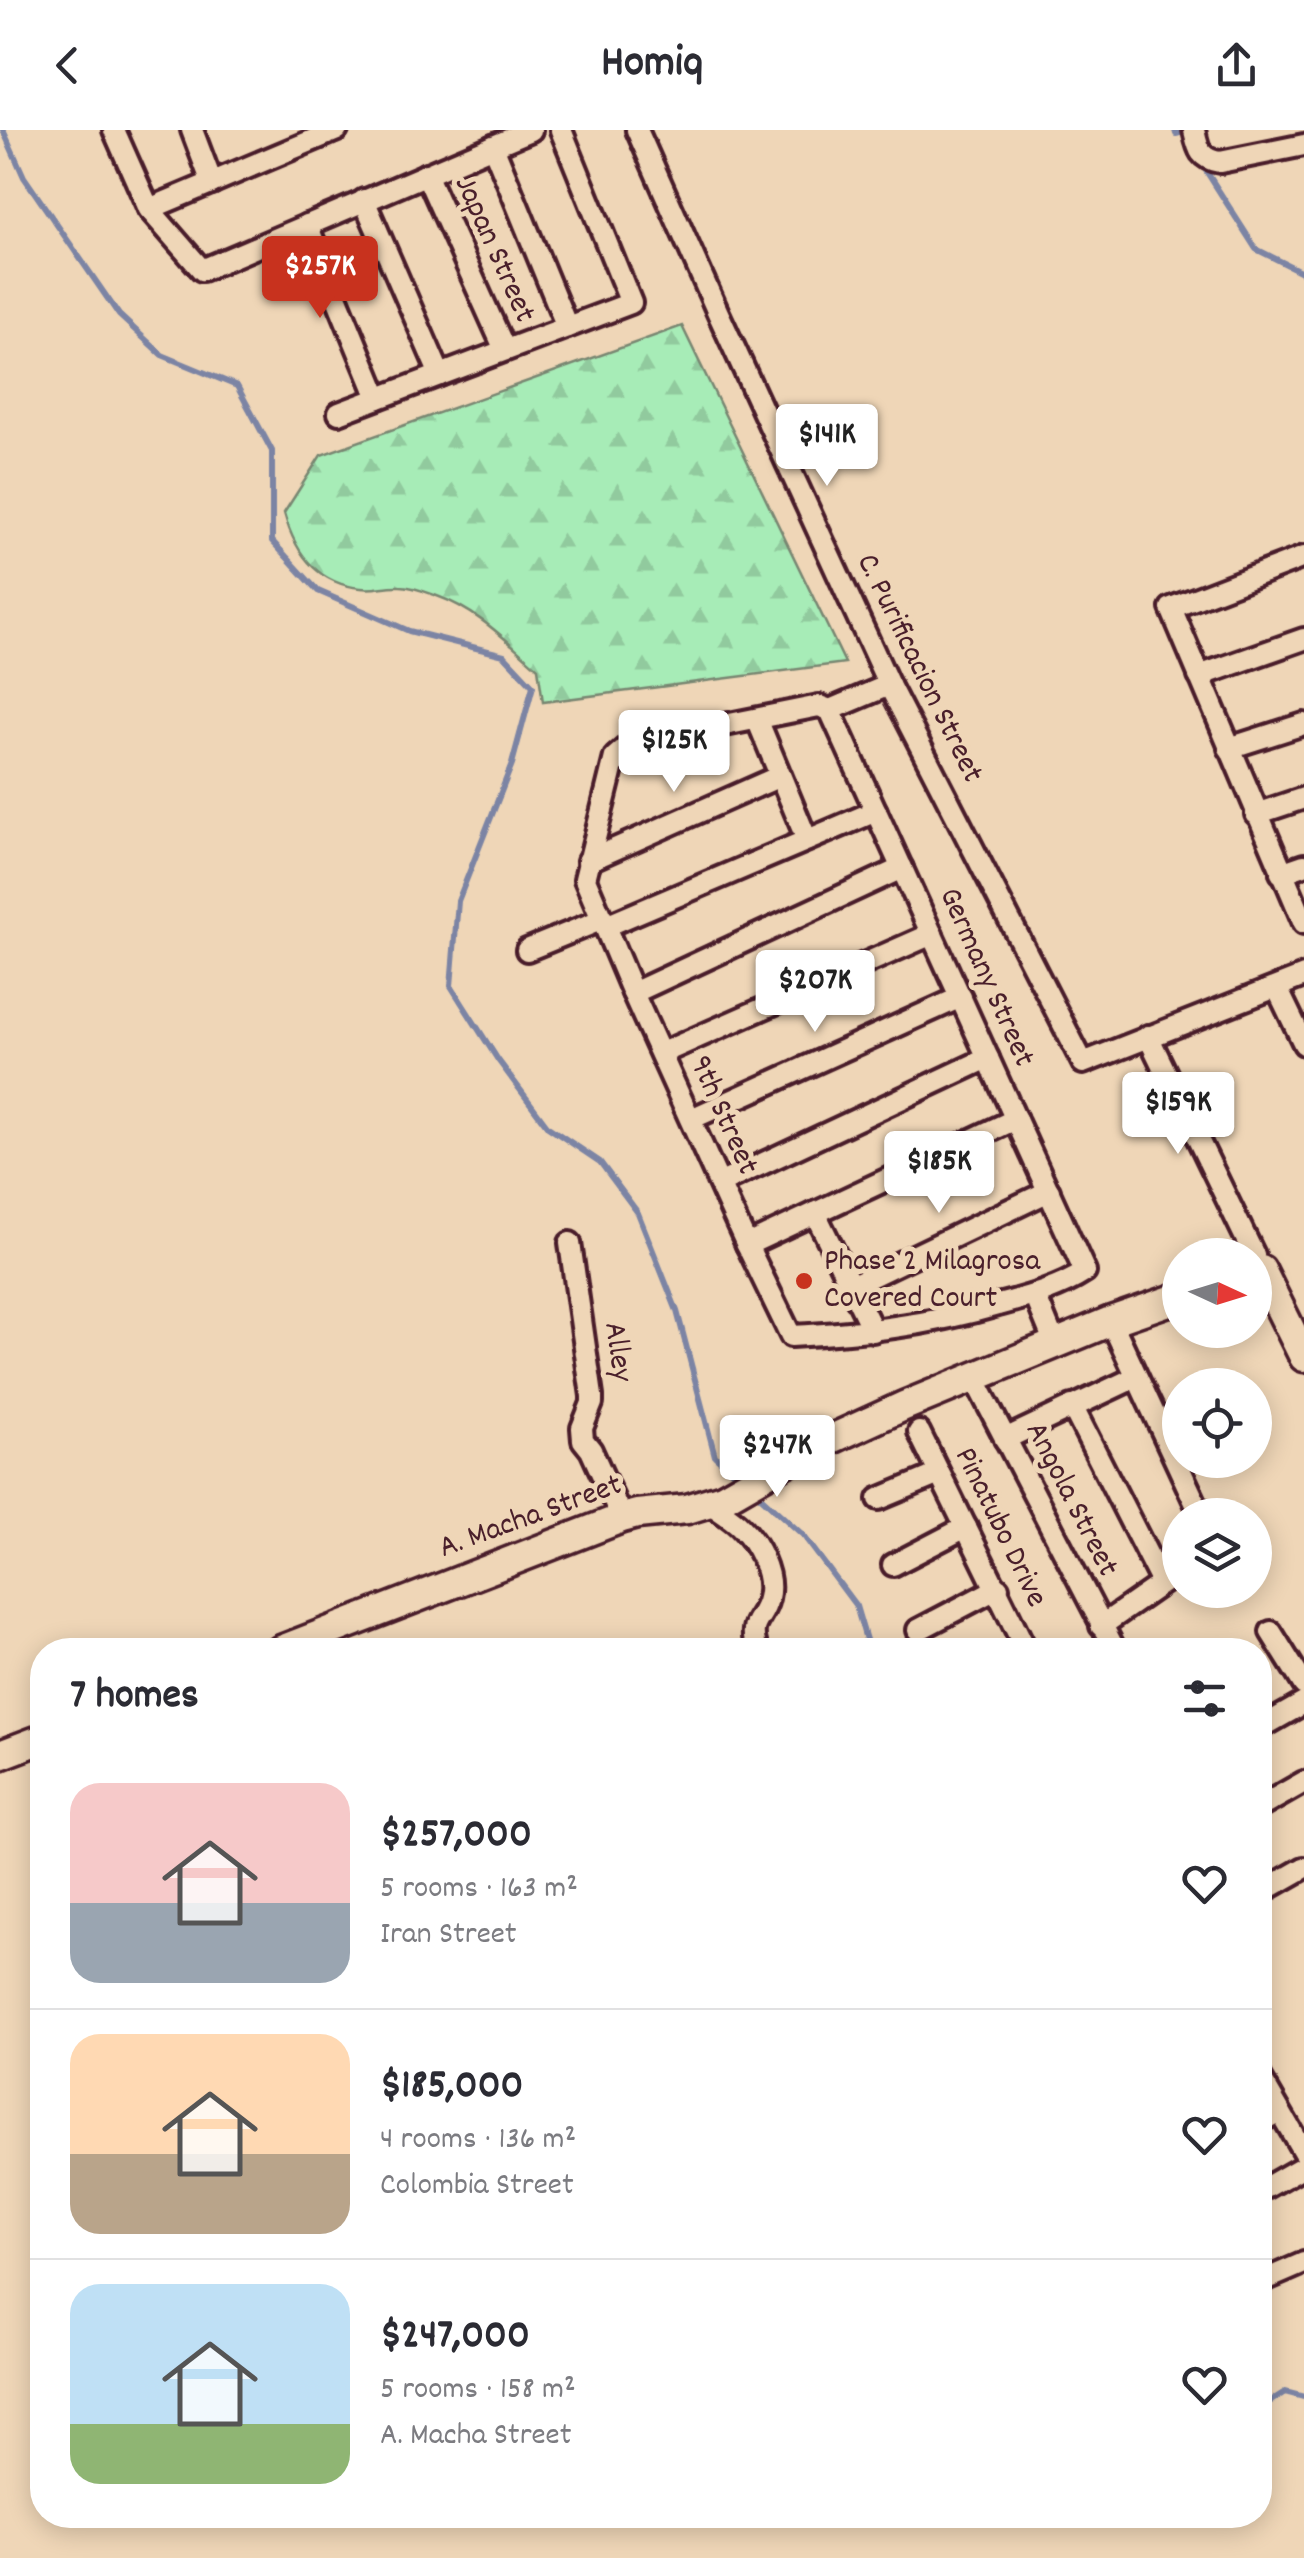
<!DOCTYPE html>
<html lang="en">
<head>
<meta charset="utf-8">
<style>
  body { margin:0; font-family:Dekko,sans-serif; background:#f2f2f3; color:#2b2b33; height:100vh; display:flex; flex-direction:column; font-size:38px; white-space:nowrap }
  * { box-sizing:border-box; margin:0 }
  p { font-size:32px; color:#7c7c81 }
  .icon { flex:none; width:55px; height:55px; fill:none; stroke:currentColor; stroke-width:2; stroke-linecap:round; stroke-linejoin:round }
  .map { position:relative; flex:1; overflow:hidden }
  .panel { position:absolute; left:30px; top:1508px; width:1242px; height:890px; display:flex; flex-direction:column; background:#fff; border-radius:40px; box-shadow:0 5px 25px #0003 }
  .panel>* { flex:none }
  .needle { width:65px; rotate:94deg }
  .controls { position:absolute; left:1162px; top:1108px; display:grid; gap:20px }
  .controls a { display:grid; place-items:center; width:110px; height:110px; border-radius:50%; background:#fff; box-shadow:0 5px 25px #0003; font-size:50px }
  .price { position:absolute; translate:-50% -85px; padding:0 22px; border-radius:10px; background:#fff; color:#222; font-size:32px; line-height:65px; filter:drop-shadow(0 2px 5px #0008) }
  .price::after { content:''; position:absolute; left:50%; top:60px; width:30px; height:22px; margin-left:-15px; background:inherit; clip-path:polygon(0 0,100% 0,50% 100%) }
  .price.current { background:#c8321e; color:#fff }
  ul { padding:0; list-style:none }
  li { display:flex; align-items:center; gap:30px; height:250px; padding:0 40px }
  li+li { border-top:2px solid #e1e1e2 }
  li span { display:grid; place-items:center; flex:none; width:280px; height:200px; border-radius:30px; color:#555 }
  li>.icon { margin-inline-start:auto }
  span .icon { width:120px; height:120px; fill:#fffc; stroke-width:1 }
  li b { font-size:42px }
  h2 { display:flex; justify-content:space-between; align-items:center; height:120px; padding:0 40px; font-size:42px }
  header { display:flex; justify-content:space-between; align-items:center; height:130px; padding:0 40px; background:#fff; font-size:45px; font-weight:700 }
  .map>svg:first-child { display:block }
</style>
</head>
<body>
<header><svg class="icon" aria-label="back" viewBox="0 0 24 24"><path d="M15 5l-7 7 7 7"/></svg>Homiq<svg class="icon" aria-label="share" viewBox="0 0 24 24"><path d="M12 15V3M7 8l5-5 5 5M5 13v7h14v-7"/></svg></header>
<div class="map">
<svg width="1304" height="2428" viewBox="0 0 1304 2428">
  <defs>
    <pattern id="forest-firs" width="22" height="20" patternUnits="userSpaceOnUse" patternTransform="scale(2.5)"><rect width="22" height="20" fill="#a7ecb7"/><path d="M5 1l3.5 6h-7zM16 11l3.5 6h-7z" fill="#91ca9e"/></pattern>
  </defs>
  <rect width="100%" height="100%" fill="#efd6b7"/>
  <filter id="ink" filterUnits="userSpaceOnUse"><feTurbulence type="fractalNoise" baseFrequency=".01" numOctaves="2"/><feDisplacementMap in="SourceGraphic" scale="20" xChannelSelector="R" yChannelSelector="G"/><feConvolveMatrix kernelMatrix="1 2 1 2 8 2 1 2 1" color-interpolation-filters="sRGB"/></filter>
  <g filter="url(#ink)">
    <path fill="url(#forest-firs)" stroke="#788671" stroke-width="2.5" d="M682,196L845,533L543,572L538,538C507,511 477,480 437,466C426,462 412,456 400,456C387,455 374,460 361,458C317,454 295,423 284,383L321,325Z"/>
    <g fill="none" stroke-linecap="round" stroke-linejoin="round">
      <g stroke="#7b84a4" stroke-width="6">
        <polyline points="3,0 24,47 119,185 162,225 237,256 272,321 272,411 318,461 409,501 504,525 533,556 512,634 458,771 451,856 498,930 548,997 600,1032 638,1083 677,1181 715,1326 739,1347"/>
        <polyline points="1175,0 1176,4 1188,1 1189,3"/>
        <polyline points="1201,33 1256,119 1304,143"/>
        <polyline points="752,1359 803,1405 856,1476 869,1520"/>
        <polyline points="1260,2278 1285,2262 1304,2267"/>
      </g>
      <defs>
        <g id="street">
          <polyline points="114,0 149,79 202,140 531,0"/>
          <polyline points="192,0 212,53"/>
          <polyline points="637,0 719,185 889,555 1083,933 1304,846"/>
          <path d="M1194,0C1198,18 1199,29 1220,32L1304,15"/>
          <polyline points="493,16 567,197"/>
          <polyline points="426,44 505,220"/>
          <polyline points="364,70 440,245"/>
          <polyline points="149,79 337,0"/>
          <polyline points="307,95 378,268"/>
          <polyline points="339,283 631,173 561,0"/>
          <polyline points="1304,427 1171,478 1304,793"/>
          <polyline points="1199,546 1304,509"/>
          <path d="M830,580L1085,1142C1059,1159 1028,1167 998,1175C926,1196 865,1202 791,1206L747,1115L633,863L585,749L615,627L630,614L819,576L830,580L889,555"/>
          <polyline points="757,589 807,710"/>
          <polyline points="1229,618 1304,594"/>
          <polyline points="1256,684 1304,668"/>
          <polyline points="588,731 780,646"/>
          <polyline points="1281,743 1304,735"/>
          <polyline points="606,796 876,681"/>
          <polyline points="527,820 603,789"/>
          <polyline points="1277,858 1304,914"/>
          <polyline points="633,863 902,738"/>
          <polyline points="1148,906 1254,1125"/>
          <polyline points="662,923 932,804"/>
          <polyline points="691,989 961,867"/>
          <polyline points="721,1053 988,928"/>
          <polyline points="815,1083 873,1201"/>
          <polyline points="570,1113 592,1266 592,1273 582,1298 583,1310 591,1320 622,1388"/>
          <polyline points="747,1115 1016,989"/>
          <polyline points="851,1156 1049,1061"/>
          <polyline points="1035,1165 1055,1214"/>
          <polyline points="1111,1191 1201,1385"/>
          <polyline points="973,1246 1115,1520"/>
          <polyline points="1072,1276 1162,1453"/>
          <polyline points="919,1302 1026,1520"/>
          <polyline points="1005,1309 1136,1247"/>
          <polyline points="879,1369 939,1344"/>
          <path d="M708,1372C718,1380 731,1387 740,1396C757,1412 774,1444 768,1468C763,1492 747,1489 757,1520"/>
          <polyline points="893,1435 966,1397"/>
          <polyline points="1101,1496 1180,1441"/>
          <polyline points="918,1500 998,1458"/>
          <polyline points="1271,1502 1304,1555"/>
          <polyline points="1260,1598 1304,1573"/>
          <polyline points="1260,1677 1304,1652"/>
          <polyline points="1260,1763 1304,1738"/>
          <polyline points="1260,1947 1304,2023"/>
          <polyline points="1260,1992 1279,1981"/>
          <polyline points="1260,2061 1304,2036"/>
          <polyline points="1260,2152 1304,2133"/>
        </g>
        <g id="secondary">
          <polyline points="1255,1142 1261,1140 1304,1227"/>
          <polyline points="281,1520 622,1388 637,1384 687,1379 723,1368 803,1322 904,1276 1111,1191 1180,1167"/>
          <polyline points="0,1625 42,1609"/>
        </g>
      </defs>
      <use href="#street" stroke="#4a1f2b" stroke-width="28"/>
      <use href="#secondary" stroke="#4a1f2b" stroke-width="35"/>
      <use href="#street" stroke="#efd6b7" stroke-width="20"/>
      <use href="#secondary" stroke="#efd6b7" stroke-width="28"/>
    </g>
  </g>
  <circle fill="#c8321e" stroke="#efd6b7" stroke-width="4" cx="804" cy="1151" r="10"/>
  <g text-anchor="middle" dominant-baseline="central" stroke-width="10" stroke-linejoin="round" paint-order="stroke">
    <g font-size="32" fill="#4a1f2b" stroke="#efd6b7">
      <text transform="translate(493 120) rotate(66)">Japan Street</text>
      <text transform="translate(918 539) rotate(64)">C. Purificacion Street</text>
      <text transform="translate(985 848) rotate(66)">Germany Street</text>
      <text transform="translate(722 986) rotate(66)">9th Street</text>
      <text transform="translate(616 1222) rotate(82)">Alley</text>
      <text transform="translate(1070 1370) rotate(63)">Angola Street</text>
      <text transform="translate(531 1388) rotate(-20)">A. Macha Street</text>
      <text transform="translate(999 1398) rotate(64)">Pinatubo Drive</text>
    </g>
    <g font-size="32" fill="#4a1f2b" stroke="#efd6b7" text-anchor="start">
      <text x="824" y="1133">Phase 2 Milagrosa<tspan x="824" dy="37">Covered Court</tspan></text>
    </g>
  </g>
</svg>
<div class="controls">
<a><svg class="needle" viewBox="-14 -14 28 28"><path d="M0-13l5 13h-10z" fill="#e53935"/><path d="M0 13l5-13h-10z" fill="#7c7c81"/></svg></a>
<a><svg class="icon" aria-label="locate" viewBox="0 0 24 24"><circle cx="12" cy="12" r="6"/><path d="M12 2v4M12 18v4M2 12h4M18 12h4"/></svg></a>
<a><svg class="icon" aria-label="layers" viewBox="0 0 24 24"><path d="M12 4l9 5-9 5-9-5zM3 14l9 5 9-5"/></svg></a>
</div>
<b class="price current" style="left:320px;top:191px">$257K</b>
<b class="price" style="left:827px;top:359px">$141K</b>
<b class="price" style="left:674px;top:665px">$125K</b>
<b class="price" style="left:815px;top:905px">$207K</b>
<b class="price" style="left:1178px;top:1027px">$159K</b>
<b class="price" style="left:939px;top:1086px">$185K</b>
<b class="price" style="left:777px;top:1370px">$247K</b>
<section class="panel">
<h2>7 homes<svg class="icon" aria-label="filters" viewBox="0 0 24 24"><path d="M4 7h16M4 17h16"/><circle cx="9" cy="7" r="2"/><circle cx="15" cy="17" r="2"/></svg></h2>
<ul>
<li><span style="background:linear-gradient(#f6c9c9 60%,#9aa5b1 0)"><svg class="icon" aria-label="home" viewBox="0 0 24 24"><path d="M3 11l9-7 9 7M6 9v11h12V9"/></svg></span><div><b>$257,000</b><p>5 rooms · 163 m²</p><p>Iran Street</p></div><svg class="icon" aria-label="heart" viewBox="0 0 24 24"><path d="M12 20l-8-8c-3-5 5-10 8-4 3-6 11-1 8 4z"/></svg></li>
<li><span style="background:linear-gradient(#ffd9b3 60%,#b9a48a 0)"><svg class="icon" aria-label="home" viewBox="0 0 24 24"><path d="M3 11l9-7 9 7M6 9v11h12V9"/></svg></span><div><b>$185,000</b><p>4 rooms · 136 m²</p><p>Colombia Street</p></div><svg class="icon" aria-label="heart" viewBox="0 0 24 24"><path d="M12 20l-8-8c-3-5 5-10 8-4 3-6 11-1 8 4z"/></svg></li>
<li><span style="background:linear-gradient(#bfe0f5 70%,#8fb573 0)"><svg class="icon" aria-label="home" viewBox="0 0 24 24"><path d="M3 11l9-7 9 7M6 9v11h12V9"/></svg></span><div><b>$247,000</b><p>5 rooms · 158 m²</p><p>A. Macha Street</p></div><svg class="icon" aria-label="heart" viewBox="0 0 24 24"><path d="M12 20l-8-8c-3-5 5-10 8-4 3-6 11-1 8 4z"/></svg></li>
</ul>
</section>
</div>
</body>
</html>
